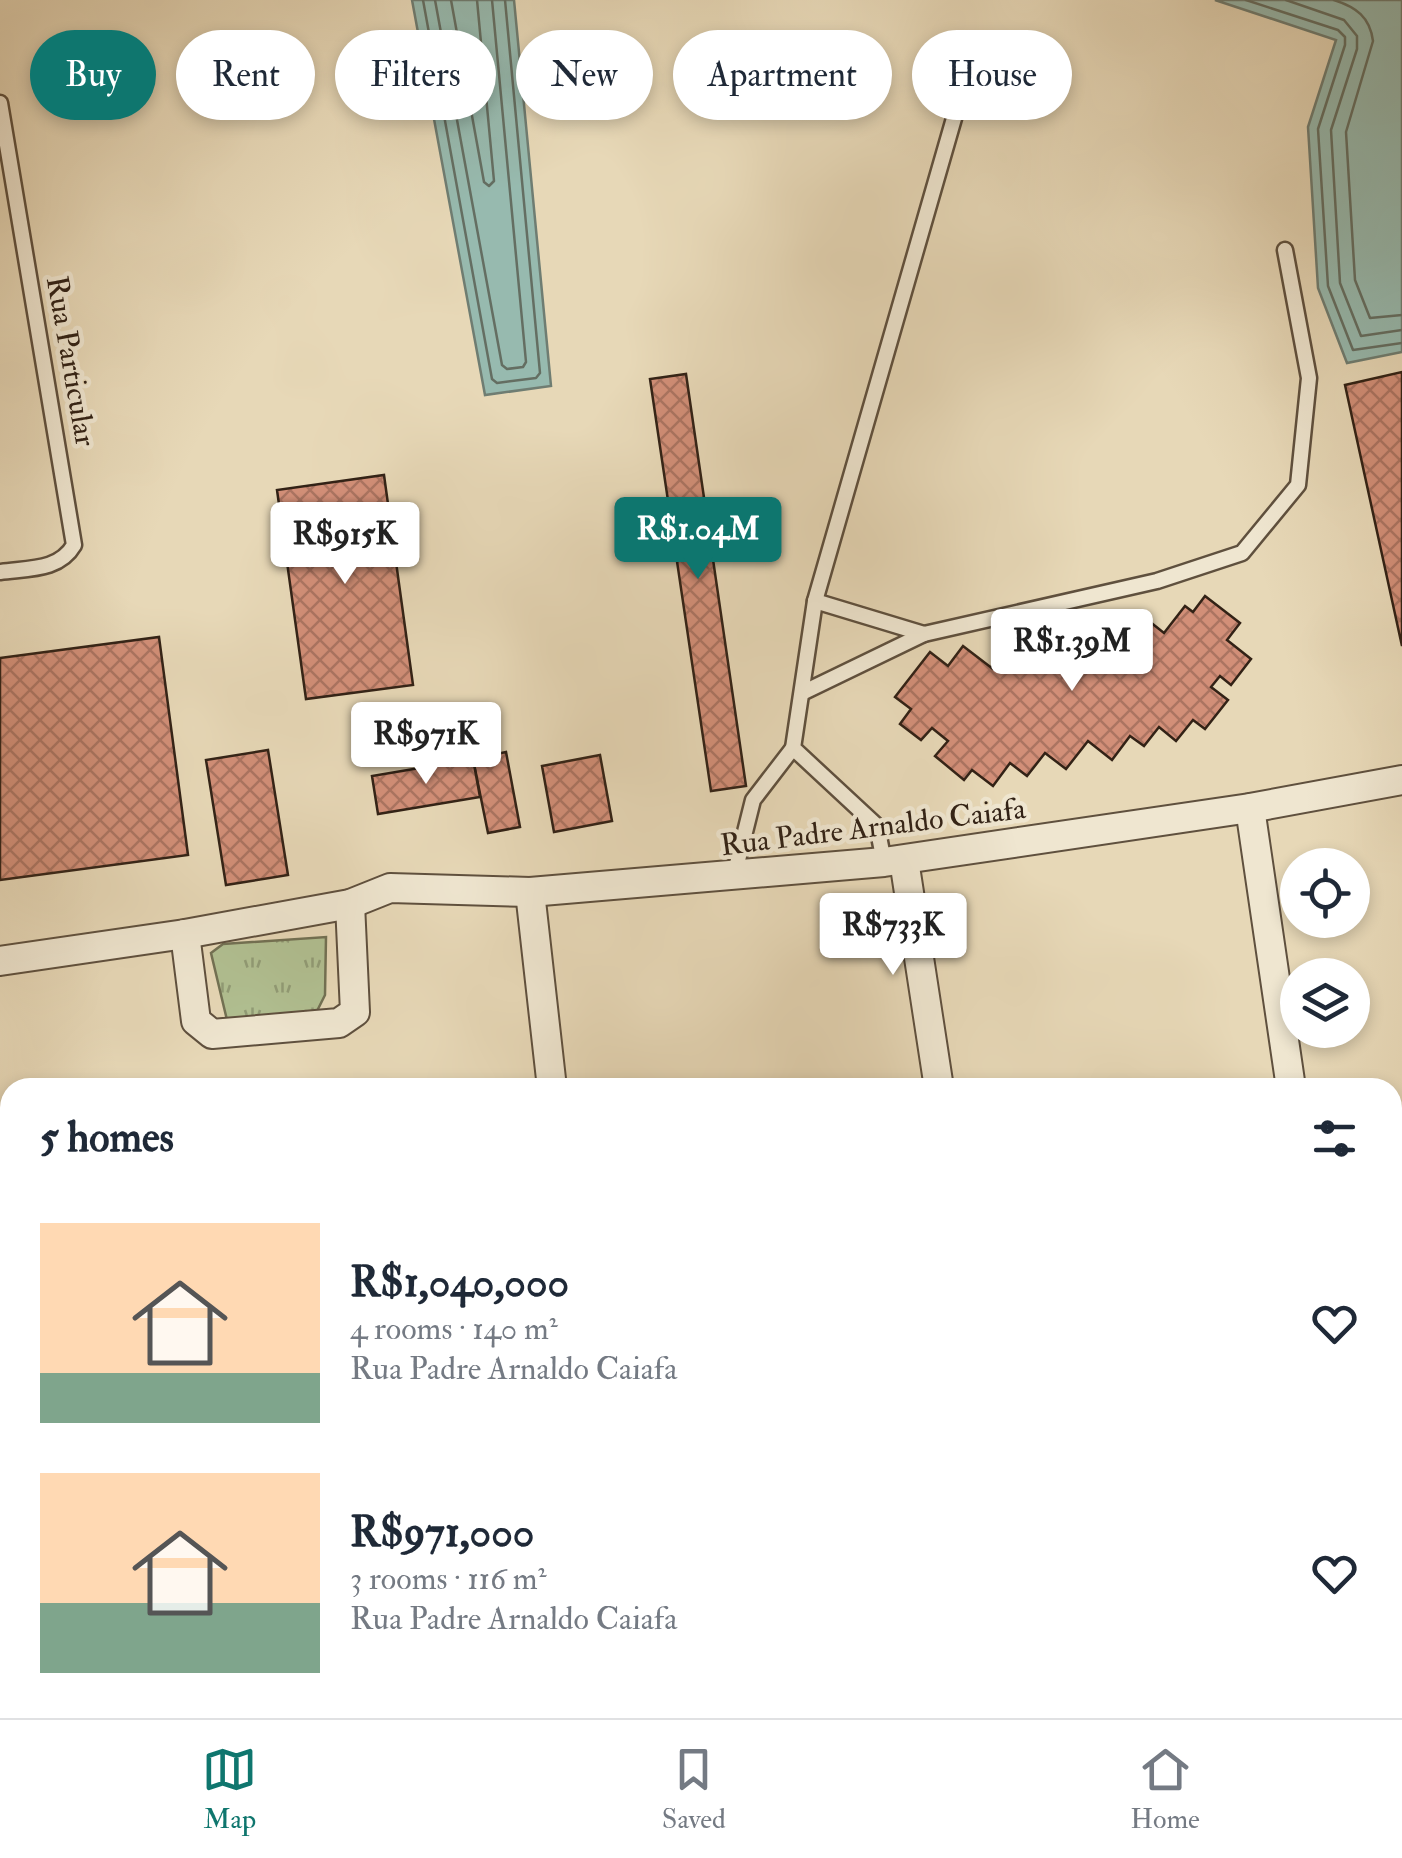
<!DOCTYPE html>
<html lang="en">
<head>
<meta charset="utf-8">
<style>
  body { margin:0; font-family:"IM FELL Double Pica",serif; background:#f6f6f7; color:#1f2937; height:100vh; display:flex; flex-direction:column; font-size:38px; white-space:nowrap }
  * { box-sizing:border-box; margin:0 }
  p { font-size:32px; color:#747a83 }
  .icon { flex:none; width:55px; height:55px; fill:none; stroke:currentColor; stroke-width:2; stroke-linecap:round; stroke-linejoin:round }
  .map { position:relative; flex:1; overflow:hidden }
  .drawer { position:absolute; left:0px; top:1078px; width:1402px; height:642px; display:flex; flex-direction:column; background:#fff; border-radius:30px 30px 0 0; box-shadow:0 5px 15px #0003 }
  .drawer>* { flex:none }
  .top-card { position:absolute; left:30px; top:30px; width:1342px; height:90px; display:flex; gap:20px }
  .controls { position:absolute; left:1280px; top:848px; display:grid; gap:20px }
  .controls a { display:grid; place-items:center; width:90px; height:90px; border-radius:50%; background:#fff; box-shadow:0 5px 15px #0003; font-size:50px }
  .price { position:absolute; translate:-50% -85px; padding:0 22px; border-radius:10px; background:#fff; color:#222; font-size:32px; line-height:65px; filter:drop-shadow(0 2px 5px #0008) }
  .price::after { content:''; position:absolute; left:50%; top:60px; width:30px; height:22px; margin-left:-15px; background:inherit; clip-path:polygon(0 0,100% 0,50% 100%) }
  .price.active { background:#0f766e; color:#fff }
  ul { padding:0; list-style:none }
  li { display:flex; align-items:center; gap:30px; height:250px; padding:0 40px }
  li span { display:grid; place-items:center; flex:none; width:280px; height:200px; border-radius:0px; color:#555 }
  li>.icon { margin-inline-start:auto }
  span .icon { width:120px; height:120px; fill:#fffc; stroke-width:1 }
  li b { font-size:42px }
  h2 { display:flex; justify-content:space-between; align-items:center; height:120px; padding:0 40px; font-size:42px }
  .tag { padding:0 35px; border-radius:45px; background:#fff; box-shadow:0 5px 15px #0003; font-size:35px; line-height:90px }
  .tag.active { background:#0f766e; color:#fff }
  .tab-bar { display:flex; justify-content:space-around; align-items:center; height:140px; border-top:2px solid #e0e1e3; background:#fff; font-size:28px; color:#747a83 }
  .tab-bar a { display:grid; justify-items:center; gap:5px }
  .tab-bar .active { color:#0f766e }
  .map>svg:first-child { display:block }
</style>
</head>
<body>
<div class="map">
<svg width="1402" height="1718" viewBox="0 0 1402 1718">
  <defs>
    <pattern id="park-tufts" width="24" height="20" patternUnits="userSpaceOnUse" patternTransform="scale(2.5)"><rect width="24" height="20" fill="#b1c092"/><path d="M3 7l-1-3M5 7V3M7 7l1-3M15 17l-1-3M17 17v-4M19 17l1-3" fill="none" stroke="#919c76"/></pattern>
    <pattern id="building-cross-hatch" width="8" height="8" patternUnits="userSpaceOnUse" patternTransform="scale(2.5)"><rect width="8" height="8" fill="#d28f78"/><path d="M0 0l8 8M0 8l8-8" fill="none" stroke="#ab7461"/></pattern>
  </defs>
  <rect width="100%" height="100%" fill="#e7d8b7"/>
  <filter id="stains"><feTurbulence type="fractalNoise" baseFrequency=".002" numOctaves="4"/><feColorMatrix values="0 0 0 0 .2 0 0 0 0 .09 0 0 0 0 .02 0 0 0 .5 -.17"/></filter>
  <radialGradient id="worn" r=".72"><stop offset=".6" stop-color="#630" stop-opacity="0"/><stop offset="1" stop-color="#630" stop-opacity=".3"/></radialGradient>
  <polygon fill="url(#park-tufts)" stroke="#727154" stroke-width="2.5" points="326,937 325,995 316,1013 227,1020 211,953 223,944"/>
  <g fill="#97baaf" stroke="#6f7d72" stroke-width="2.5">
    <polygon points="412,0 514,0 551,386 485,395"/>
    <polygon points="1215,0 1402,0 1402,352 1347,363 1318,288 1308,127 1336,40"/>
  </g>
  <g fill="none" stroke-linecap="round" stroke-linejoin="round">
    <g stroke="#646e62" stroke-width="2.5">
      <polyline points="423,0 492,379 497,383 536,378 540,373 505,0"/>
      <polyline points="435,0 502,365 507,369 523,367 526,362 492,0"/>
      <polyline points="451,0 484,182 489,186 494,181 477,0"/>
      <polyline points="1246,0 1338,30 1345,37 1345,45 1318,129 1328,286 1353,350 1402,343"/>
      <polyline points="1286,0 1344,20 1357,36 1357,49 1331,130 1340,283 1361,336 1402,330"/>
      <path d="M1334,0C1356,7 1370,17 1373,41L1346,132L1355,280L1370,318L1402,315"/>
    </g>
  </g>
  <g fill="url(#building-cross-hatch)" stroke="#322216" stroke-width="2.5">
    <polygon points="1402,372 1402,646 1345,385"/>
    <polygon points="686,374 746,786 711,791 650,379"/>
    <polygon points="384,475 413,685 306,699 277,490"/>
    <polygon points="1205,596 1240,623 1227,640 1251,659 1231,685 1220,676 1211,687 1228,700 1205,729 1193,720 1176,741 1159,727 1144,746 1130,736 1112,760 1088,741 1066,769 1045,753 1027,776 1010,763 993,786 972,770 964,780 935,756 948,741 932,728 921,740 900,724 911,709 895,697 930,652 948,666 963,646 993,669 1019,635 1039,651 1062,620 1124,669 1147,640 1134,630 1144,617 1164,633 1185,606 1193,612"/>
    <polygon points="159,637 188,855 0,880 0,658"/>
    <polygon points="268,750 288,875 226,885 206,760"/>
    <polygon points="506,752 520,827 488,833 473,759"/>
    <polygon points="600,755 612,821 554,832 542,766"/>
    <polygon points="473,759 480,797 378,814 372,776"/>
  </g>
  <g fill="none" stroke-linecap="round" stroke-linejoin="round">
    <defs>
      <g id="service">
        <path d="M0,103L74,545C59,571 28,568 0,572"/>
        <polyline points="815,601 924,634 1157,581 1242,553 1298,485 1309,378 1285,250"/>
        <polyline points="802,693 924,634"/>
        <polyline points="884,862 877,826 793,748 815,601 959,101"/>
        <polyline points="734,876 753,800 793,748"/>
      </g>
      <g id="minor">
        <polyline points="1250,808 1291,1088"/>
        <polyline points="904,860 939,1088"/>
        <polyline points="530,892 552,1088"/>
        <polyline points="185,934 196,1021 212,1034 339,1023 355,1012 350,904"/>
        <polyline points="0,961 185,934 350,904 390,888 530,892 884,862 1250,808 1402,780"/>
        <polyline points="0,1273 10,1272"/>
        <polyline points="0,1346 10,1406"/>
        <polyline points="61,1710 62,1718"/>
        <polyline points="653,1710 654,1718"/>
        <polyline points="1033,1710 1034,1718"/>
        <polyline points="1384,1710 1385,1718"/>
      </g>
      <g id="tertiary">
        <polyline points="1392,1433 1402,1431"/>
        <polyline points="1392,1476 1402,1475"/>
        <polyline points="0,1627 10,1625"/>
        <polyline points="0,1677 10,1675"/>
      </g>
    </defs>
    <use href="#service" stroke="#5f503e" stroke-width="19"/>
    <use href="#minor" stroke="#5f503e" stroke-width="32"/>
    <use href="#tertiary" stroke="#5f503e" stroke-width="40"/>
    <use href="#service" stroke="#efe6d0" stroke-width="14"/>
    <use href="#minor" stroke="#efe6d0" stroke-width="28"/>
    <use href="#tertiary" stroke="#efe6d0" stroke-width="35"/>
  </g>
  <g text-anchor="middle" dominant-baseline="central" stroke-width="9" stroke-linejoin="round" paint-order="stroke">
    <g font-size="30" fill="#322216" stroke="#efe6d0">
      <text transform="translate(71 361) rotate(80)">Rua Particular</text>
      <text transform="translate(873 827) rotate(-7)">Rua Padre Arnaldo Caiafa</text>
    </g>
  </g>
  <rect width="100%" height="100%" filter="url(#stains)"/>
  <rect width="100%" height="100%" fill="url(#worn)"/>
</svg>
<div class="controls">
<a><svg class="icon" aria-label="locate" viewBox="0 0 24 24"><circle cx="12" cy="12" r="6"/><path d="M12 2v4M12 18v4M2 12h4M18 12h4"/></svg></a>
<a><svg class="icon" aria-label="layers" viewBox="0 0 24 24"><path d="M12 4l9 5-9 5-9-5zM3 14l9 5 9-5"/></svg></a>
</div>
<b class="price active" style="left:698px;top:582px">R$1.04M</b>
<b class="price" style="left:345px;top:587px">R$915K</b>
<b class="price" style="left:1072px;top:694px">R$1.39M</b>
<b class="price" style="left:426px;top:787px">R$971K</b>
<b class="price" style="left:893px;top:978px">R$733K</b>
<div class="top-card">
<a class="tag active">Buy</a>
<a class="tag">Rent</a>
<a class="tag">Filters</a>
<a class="tag">New</a>
<a class="tag">Apartment</a>
<a class="tag">House</a>
</div>
<section class="drawer">
<h2>5 homes<svg class="icon" aria-label="filters" viewBox="0 0 24 24"><path d="M4 7h16M4 17h16"/><circle cx="9" cy="7" r="2"/><circle cx="15" cy="17" r="2"/></svg></h2>
<ul>
<li><span style="background:linear-gradient(#ffd9b3 75%,#7fa58c 0)"><svg class="icon" aria-label="home" viewBox="0 0 24 24"><path d="M3 11l9-7 9 7M6 9v11h12V9"/></svg></span><div><b>R$1,040,000</b><p>4 rooms · 140 m²</p><p>Rua Padre Arnaldo Caiafa</p></div><svg class="icon" aria-label="heart" viewBox="0 0 24 24"><path d="M12 20l-8-8c-3-5 5-10 8-4 3-6 11-1 8 4z"/></svg></li>
<li><span style="background:linear-gradient(#ffd9b3 65%,#7fa58c 0)"><svg class="icon" aria-label="home" viewBox="0 0 24 24"><path d="M3 11l9-7 9 7M6 9v11h12V9"/></svg></span><div><b>R$971,000</b><p>3 rooms · 116 m²</p><p>Rua Padre Arnaldo Caiafa</p></div><svg class="icon" aria-label="heart" viewBox="0 0 24 24"><path d="M12 20l-8-8c-3-5 5-10 8-4 3-6 11-1 8 4z"/></svg></li>
</ul>
</section>
</div>
<nav class="tab-bar">
<a class="active"><svg class="icon" aria-label="map" viewBox="0 0 24 24"><path d="M3 6l6-2 6 2 6-2v14l-6 2-6-2-6 2zM9 4v14M15 6v14"/></svg>Map</a>
<a><svg class="icon" aria-label="saved" viewBox="0 0 24 24"><path d="M7 4h10v16l-5-4-5 4z"/></svg>Saved</a>
<a><svg class="icon" aria-label="home" viewBox="0 0 24 24"><path d="M3 11l9-7 9 7M6 9v11h12V9"/></svg>Home</a>
</nav>
</body>
</html>
